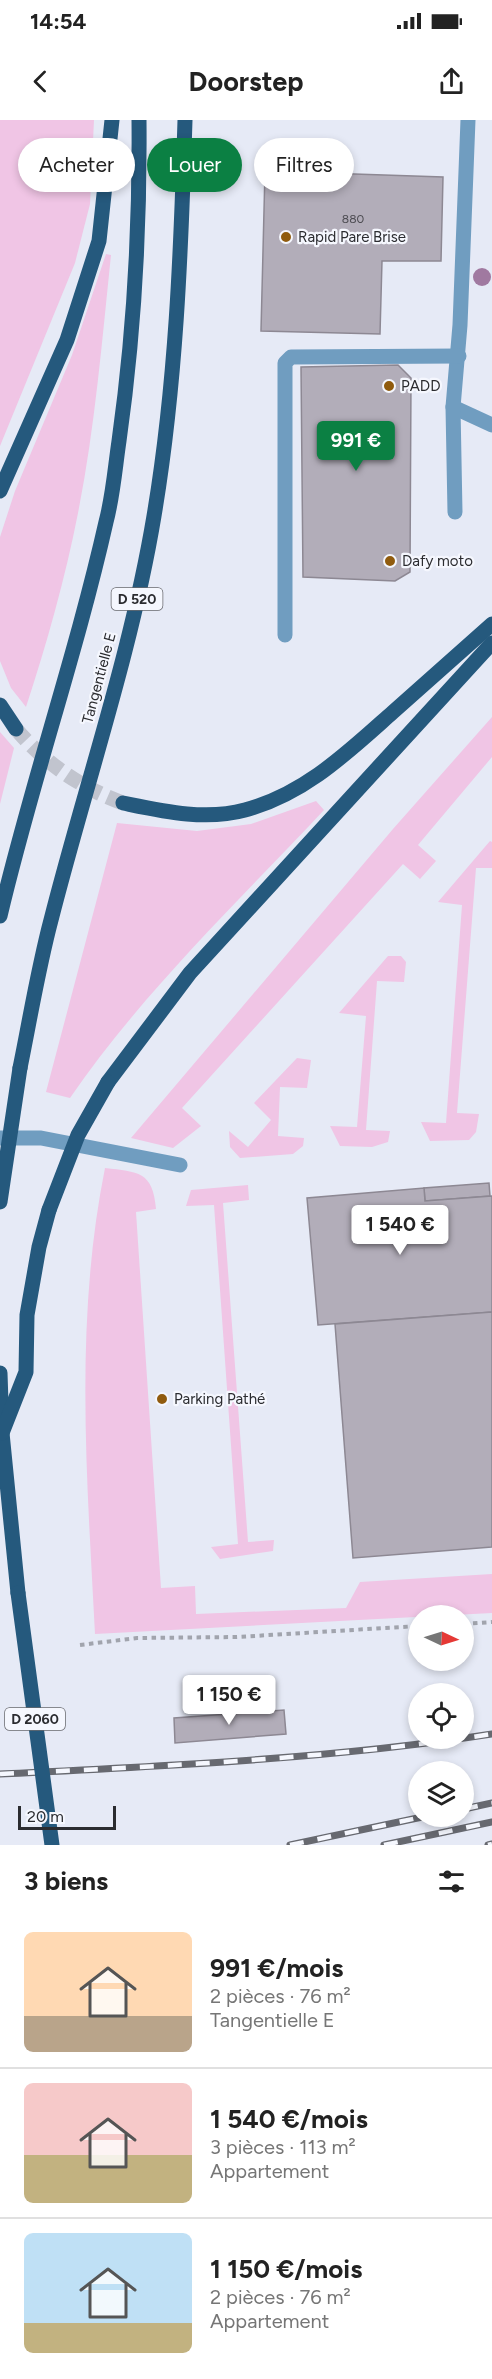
<!DOCTYPE html>
<html lang="fr">
<head>
<meta charset="utf-8">
<style>
  body { margin:0; font-family:Figtree,sans-serif; background:#f6f6f6; color:#222; height:100vh; display:flex; flex-direction:column; font-size:22px; white-space:nowrap }
  * { box-sizing:border-box; margin:0 }
  p { font-size:20px; color:#767676 }
  .icon { flex:none; width:33px; height:33px; fill:none; stroke:currentColor; stroke-width:2; stroke-linecap:round; stroke-linejoin:round }
  .map { position:relative; height:1725px; overflow:hidden }
  .side { display:flex; flex-direction:column; background:#fff; flex:1 }
  .side>* { flex:none }
  .guide { position:absolute; left:18px; top:18px; width:456px; height:54px; display:flex; gap:12px }
  .needle { width:39px; rotate:94deg }
  .controls { position:absolute; left:408px; top:1485px; display:grid; gap:12px }
  .controls a { display:grid; place-items:center; width:66px; height:66px; border-radius:50%; background:#fff; box-shadow:0 3px 9px #0003; font-size:30px }
  .scale { position:absolute; left:18px; bottom:15px; width:98px; box-sizing:border-box; padding-left:6px; border:3px solid #2b2c30; border-top:0; font-size:16px; line-height:21px; white-space:nowrap; color:#2b2c30; -webkit-text-stroke:4px #f5f7fe; paint-order:stroke }
  .price { position:absolute; translate:-50% -51px; padding:0 14px; border-radius:6px; background:#fff; color:#222; font-size:20px; line-height:39px; filter:drop-shadow(0 2px 3px #0008) }
  .price::after { content:''; position:absolute; left:50%; top:36px; width:18px; height:14px; margin-left:-9px; background:inherit; clip-path:polygon(0 0,100% 0,50% 100%) }
  .price.selected { background:#0b8043; color:#fff }
  ul { padding:0; list-style:none }
  li { display:flex; align-items:center; gap:18px; height:150px; padding:0 24px }
  li+li { border-top:2px solid #e0e0e0 }
  li span { display:grid; place-items:center; flex:none; width:168px; height:120px; border-radius:9px; color:#555 }
  li>.icon { margin-inline-start:auto }
  span .icon { width:72px; height:72px; fill:#fffc; stroke-width:1 }
  li b { font-size:26px }
  h2 { display:flex; justify-content:space-between; align-items:center; height:72px; padding:0 24px; font-size:26px }
  .chip { padding:0 21px; border-radius:27px; background:#fff; box-shadow:0 3px 9px #0003; font-size:21px; line-height:54px }
  .chip.selected { background:#0b8043; color:#fff }
  .status { display:flex; justify-content:space-between; align-items:center; height:42px; padding:0 30px; background:#fff; direction:ltr }
  .status svg { height:16px; fill:currentColor }
  header { display:flex; justify-content:space-between; align-items:center; height:78px; padding:0 24px; background:#fff; font-size:27px; font-weight:700 }
  .map>svg:first-child { display:block }
</style>
</head>
<body>
<div class="status"><b>14:54</b><svg viewBox="0 0 49 12"><path d="M0 12V9h3v3zM5 12V6h3v6zM10 12V3h3v9zM15 12V0h3v12zM26 1h20v11H26zM47 4h2v5h-2z"/></svg></div>
<header><svg class="icon" aria-label="back" viewBox="0 0 24 24"><path d="M15 5l-7 7 7 7"/></svg>Doorstep<svg class="icon" aria-label="share" viewBox="0 0 24 24"><path d="M12 15V3M7 8l5-5 5 5M5 13v7h14v-7"/></svg></header>
<div class="map">
<svg width="492" height="1725" viewBox="0 0 492 1725">
  <rect width="100%" height="100%" fill="#e6eaf6"/>
  <g fill="#f0c5e5">
    <polygon points="0,0 94,0 90,84 75,143 0,326"/>
    <path d="M106,134L111,135C102,221 95,308 78,393C65,459 47,523 26,587L11,568L0,541V417L15,371L72,235Z"/>
    <polygon points="492,597 492,637 418,725 436,741 420,759 403,744 182,988 201,1006 173,1028 131,1018 393,709"/>
    <polygon points="0,612 14,628 0,684"/>
    <path d="M316,681L324,690C237,783 142,873 70,978L46,972L117,703L197,711L251,704Z"/>
    <polygon points="490,721 492,722 492,748 476,748 457,993 479,994 476,1012 469,1020 430,1021 421,1002 446,1003 462,785 438,782"/>
    <polygon points="388,836 401,836 406,842 404,862 377,861 366,1010 390,1011 388,1022 372,1027 340,1026 330,1006 357,1007 366,896 339,893"/>
    <polygon points="297,938 311,940 307,968 280,967 278,1016 304,1018 303,1026 293,1034 240,1038 230,1027 229,1011 248,1027 271,1000 254,983"/>
    <path d="M105,1048C138,1052 153,1051 156,1089L136,1092L161,1468L195,1466L196,1494L346,1488L360,1462L492,1454V1493L95,1514C87,1358 74,1202 105,1048Z"/>
    <polygon points="248,1065 249,1080 223,1083 248,1422 274,1420 273,1431 220,1439 211,1427 238,1424 214,1085 186,1086 191,1070"/>
  </g>
  <g fill="#b2adb9" stroke="#8d8893" stroke-width="1.5">
    <polygon points="265,51 443,57 441,141 382,141 380,214 261,211"/>
    <polygon points="398,245 411,258 410,452 395,461 303,457 301,247"/>
    <polygon points="489,1063 490,1076 425,1081 424,1068"/>
    <polygon points="424,1068 425,1081 492,1076 492,1192 318,1205 307,1078"/>
    <polygon points="492,1192 492,1427 353,1438 335,1204"/>
    <polygon points="284,1590 286,1614 175,1623 174,1598"/>
  </g>
  <g fill="none" stroke-linecap="round" stroke-linejoin="round">
    <path stroke="#c1c4ce" stroke-width="15" stroke-dasharray="15 8" stroke-linecap="butt" d="M16,609C45,643 81,668 123,683"/>
    <g stroke="#a1a4ad" stroke-width="4" stroke-dasharray="4.5 4.5" stroke-linecap="butt">
      <polyline points="464,1504 492,1502"/>
      <polyline points="80,1525 137,1518 237,1517 418,1506"/>
    </g>
    <g stroke="#709dc0" stroke-width="15">
      <polyline points="453,287 492,305"/>
      <polyline points="455,392 453,287 460,205 468,0"/>
      <polyline points="285,515 285,243 291,237 459,236"/>
      <polyline points="0,1018 41,1018 180,1045"/>
    </g>
    <g stroke="#25597d" stroke-width="15">
      <polyline points="0,371 67,220 99,121 112,0"/>
      <polyline points="0,585 16,609"/>
      <path d="M123,683C162,691 205,701 245,690C305,674 348,632 393,592C426,563 459,533 492,504"/>
      <path d="M0,796C31,664 76,535 106,402C113,376 115,348 119,321C134,215 140,107 139,0"/>
      <path d="M20,948C30,899 38,849 51,800C85,666 131,534 154,396C176,265 181,133 185,0"/>
      <polyline points="108,962 190,853 492,523"/>
      <polyline points="0,1253 2,1313 18,1473"/>
      <polyline points="2,1313 26,1252 27,1195 39,1127 49,1090"/>
    </g>
    <defs>
      <g id="rail">
        <path d="M0,1654C164,1646 330,1639 492,1614"/>
        <polyline points="464,1689 492,1683"/>
        <polyline points="290,1725 427,1696"/>
        <polyline points="384,1725 492,1702"/>
        <polyline points="488,1725 492,1724"/>
      </g>
    </defs>
    <use href="#rail" stroke="#676970" stroke-width="7"/>
    <use href="#rail" stroke="#f5f7fe" stroke-width="4.5" stroke-dasharray="14" stroke-linecap="butt"/>
    <g stroke="#25597d" stroke-width="15">
      <polyline points="0,1082 20,948"/>
      <polyline points="49,1090 78,1015 108,962"/>
      <polyline points="18,1473 52,1725"/>
    </g>
  </g>
  <circle fill="#a079a0" cx="482" cy="157" r="9"/>
  <g fill="#905b0e" stroke="#f5f7fe" stroke-width="2">
    <circle cx="286" cy="117" r="6"/>
    <circle cx="389" cy="266" r="6"/>
    <circle cx="390" cy="441" r="6"/>
    <circle cx="162" cy="1279" r="6"/>
  </g>
  <g text-anchor="middle" dominant-baseline="central" stroke-width="4.5" stroke-linejoin="round" paint-order="stroke">
    <g font-size="12" fill="#4d4c52">
      <text x="353" y="99">880</text>
    </g>
    <g fill="#f5f7fe" stroke="#68696e" stroke-width="1.5">
      <rect x="111.5" y="468" width="51" height="22" rx="4.5"/>
      <rect x="5" y="1588" width="60" height="22" rx="4.5"/>
    </g>
    <g font-size="14" font-weight="bold" fill="#2b2c30">
      <text x="137" y="479">D 520</text>
      <text x="35" y="1599">D 2060</text>
    </g>
    <g font-size="15" fill="#2b2c30" stroke="#f5f7fe" text-anchor="start">
      <text x="298" y="117">Rapid Pare Brise</text>
      <text x="401" y="266">PADD</text>
      <text x="402" y="441">Dafy moto</text>
      <text x="174" y="1279">Parking Pathé</text>
    </g>
    <g font-size="15" fill="#2b2c30" stroke="#f5f7fe">
      <text transform="translate(99 558) rotate(-75)">Tangentielle E</text>
    </g>
  </g>
</svg>
<div class="controls">
<a><svg class="needle" viewBox="-14 -14 28 28"><path d="M0-13l5 13h-10z" fill="#e53935"/><path d="M0 13l5-13h-10z" fill="#767676"/></svg></a>
<a><svg class="icon" aria-label="locate" viewBox="0 0 24 24"><circle cx="12" cy="12" r="6"/><path d="M12 2v4M12 18v4M2 12h4M18 12h4"/></svg></a>
<a><svg class="icon" aria-label="layers" viewBox="0 0 24 24"><path d="M12 4l9 5-9 5-9-5zM3 14l9 5 9-5"/></svg></a>
</div>
<div class="scale">20 m</div>
<b class="price selected" style="left:356px;top:352px">991 €</b>
<b class="price" style="left:400px;top:1136px">1 540 €</b>
<b class="price" style="left:229px;top:1606px">1 150 €</b>
<div class="guide">
<a class="chip">Acheter</a>
<a class="chip selected">Louer</a>
<a class="chip">Filtres</a>
</div>
</div>
<section class="side">
<h2>3 biens<svg class="icon" aria-label="filters" viewBox="0 0 24 24"><path d="M4 7h16M4 17h16"/><circle cx="9" cy="7" r="2"/><circle cx="15" cy="17" r="2"/></svg></h2>
<ul>
<li><span style="background:linear-gradient(#ffd9b3 70%,#b9a48a 0)"><svg class="icon" aria-label="home" viewBox="0 0 24 24"><path d="M3 11l9-7 9 7M6 9v11h12V9"/></svg></span><div><b>991 €/mois</b><p>2 pièces · 76 m²</p><p>Tangentielle E</p></div></li>
<li><span style="background:linear-gradient(#f6c9c9 60%,#c2b280 0)"><svg class="icon" aria-label="home" viewBox="0 0 24 24"><path d="M3 11l9-7 9 7M6 9v11h12V9"/></svg></span><div><b>1 540 €/mois</b><p>3 pièces · 113 m²</p><p>Appartement</p></div></li>
<li><span style="background:linear-gradient(#bfe0f5 75%,#c2b280 0)"><svg class="icon" aria-label="home" viewBox="0 0 24 24"><path d="M3 11l9-7 9 7M6 9v11h12V9"/></svg></span><div><b>1 150 €/mois</b><p>2 pièces · 76 m²</p><p>Appartement</p></div></li>
</ul>
</section>
</body>
</html>
